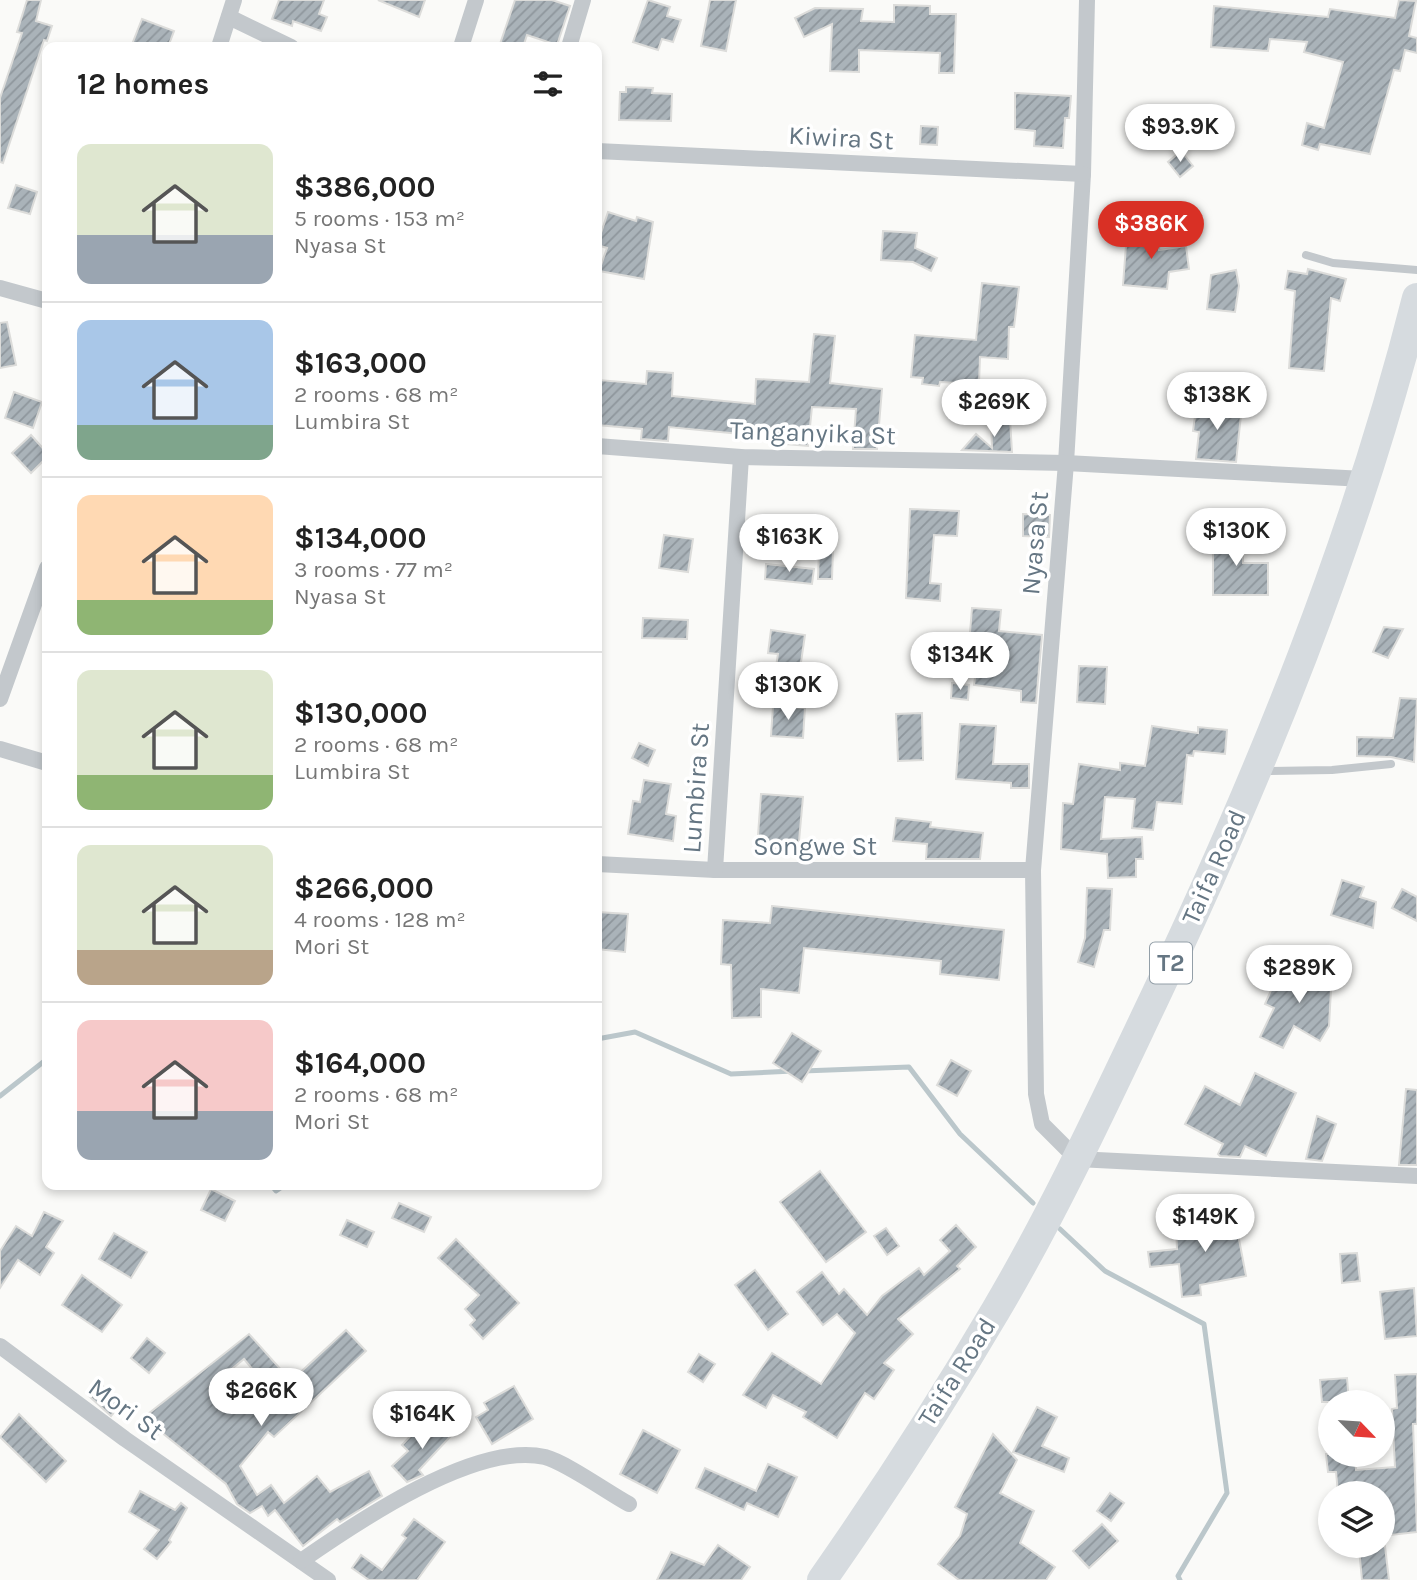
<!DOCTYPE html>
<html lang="en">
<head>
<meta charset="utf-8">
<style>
  body { margin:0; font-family:Karla,sans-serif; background:#f2f2f2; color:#222; height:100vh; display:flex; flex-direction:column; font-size:26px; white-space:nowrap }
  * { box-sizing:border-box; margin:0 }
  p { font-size:23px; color:#767676 }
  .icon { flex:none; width:38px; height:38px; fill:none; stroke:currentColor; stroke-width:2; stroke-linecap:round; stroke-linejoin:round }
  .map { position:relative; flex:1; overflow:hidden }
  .sheet { position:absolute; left:42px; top:42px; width:560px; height:1148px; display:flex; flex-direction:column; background:#fff; border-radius:14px; box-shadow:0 4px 10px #0003 }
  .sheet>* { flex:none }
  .needle { width:46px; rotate:115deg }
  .buttons { position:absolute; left:1318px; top:1390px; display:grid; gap:14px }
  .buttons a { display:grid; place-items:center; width:77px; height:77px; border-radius:50%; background:#fff; box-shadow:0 4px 10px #0003; font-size:35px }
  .price { position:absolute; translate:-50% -60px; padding:0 16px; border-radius:24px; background:#fff; color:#222; font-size:23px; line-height:46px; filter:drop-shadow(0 2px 4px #0008) }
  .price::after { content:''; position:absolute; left:50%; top:42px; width:21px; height:16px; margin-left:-10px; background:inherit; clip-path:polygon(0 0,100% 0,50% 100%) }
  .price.current { background:#d93025; color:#fff }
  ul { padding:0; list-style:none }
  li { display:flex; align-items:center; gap:21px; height:175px; padding:0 35px }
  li+li { border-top:2px solid #e0e0e0 }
  li span { display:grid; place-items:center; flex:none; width:196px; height:140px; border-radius:14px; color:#555 }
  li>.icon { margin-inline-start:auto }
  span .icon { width:84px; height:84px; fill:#fffc; stroke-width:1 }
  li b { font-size:30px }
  h2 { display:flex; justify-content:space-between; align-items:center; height:84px; padding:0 35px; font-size:30px }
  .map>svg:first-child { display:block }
</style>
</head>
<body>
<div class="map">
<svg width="1417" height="1580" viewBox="0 0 1417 1580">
  <defs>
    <pattern id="building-hatch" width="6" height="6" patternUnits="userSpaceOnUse" patternTransform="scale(1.75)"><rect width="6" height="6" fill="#aab3b9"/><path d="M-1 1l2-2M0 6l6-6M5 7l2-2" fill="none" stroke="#8e969c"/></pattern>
  </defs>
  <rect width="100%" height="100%" fill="#fafaf8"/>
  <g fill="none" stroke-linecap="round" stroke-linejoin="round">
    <g stroke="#bbc7cb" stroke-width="5">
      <polyline points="597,1039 635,1032 731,1074 793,1071"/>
      <polyline points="803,1071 909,1067 960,1134 1033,1203"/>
      <polyline points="0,1096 47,1059"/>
      <polyline points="271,1185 276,1191 285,1185"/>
      <polyline points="1060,1229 1105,1271 1204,1324 1227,1493 1178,1576 1180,1580"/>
    </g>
  </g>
  <g fill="url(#building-hatch)" stroke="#dcdcda" stroke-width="2" fill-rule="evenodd">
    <polygon points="27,0 41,0 36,21 52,26 47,41 44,40 3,163 0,162 0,98 22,33 17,32"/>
    <polygon points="279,0 324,0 319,14 327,17 321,31 293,21 292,26 272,19"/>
    <polygon points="378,0 425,0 419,17"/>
    <polygon points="515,0 552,0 570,6 557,45 527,35 523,47 499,47"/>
    <polygon points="648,0 670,7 667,16 681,20 673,42 662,39 658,50 633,42"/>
    <polygon points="710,0 736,0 726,51 701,46"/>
    <polygon points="1399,0 1416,1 1409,36 1417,38 1417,53 1405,50 1400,71 1394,70 1370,154 1320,144 1318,150 1302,145 1307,123 1324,128 1343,62 1304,52 1307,42 1270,39 1268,51 1211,47 1214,6 1328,17 1330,9 1395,18"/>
    <polygon points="894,5 930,6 930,14 956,14 954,73 939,73 940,53 859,50 859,72 830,71 832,24 804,37 795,18 815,8 863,9 861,21 894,22"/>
    <polygon points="142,19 174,31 168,47 131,47"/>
    <polygon points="626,87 653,88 652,93 672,94 671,121 619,120 620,92 626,92"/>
    <polygon points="1015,93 1071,96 1069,118 1065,118 1063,148 1034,146 1035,131 1015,129"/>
    <polygon points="921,126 938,127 937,145 920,144"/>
    <polygon points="1181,151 1193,166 1180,177 1168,162"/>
    <polygon points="16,185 37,192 30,214 8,208"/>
    <polygon points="608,212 636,221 637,217 653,222 644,279 599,271 607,248 597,245"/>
    <polygon points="883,231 917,233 915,248 937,258 931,271 913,262 881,260"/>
    <polygon points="1127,232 1160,235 1159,250 1186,246 1189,269 1169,272 1167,289 1123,285"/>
    <polygon points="1308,269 1346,279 1340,301 1331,298 1324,371 1289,368 1295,291 1285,289 1288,271 1307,274"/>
    <polygon points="1236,270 1239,286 1235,312 1207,309 1211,275"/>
    <polygon points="982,283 1019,287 1014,327 1009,327 1008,359 980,357 979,384 940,382 939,386 922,384 923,378 911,377 915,335 976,340"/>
    <polygon points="7,322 16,365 0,368 0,323"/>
    <polygon points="814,334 835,336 830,383 882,389 877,449 853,449 856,409 812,407 808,446 774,443 774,439 751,435 669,427 668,441 641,439 642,429 597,425 599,380 646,384 647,371 673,373 672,396 755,404 756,379 809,382"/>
    <polygon points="14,392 42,402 33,428 5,418"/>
    <polygon points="1197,401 1230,405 1229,414 1241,415 1236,462 1196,459 1199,432 1193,431"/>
    <polygon points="1010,419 1012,452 962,450 976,434 992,448 991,420"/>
    <polygon points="31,435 47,453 47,457 31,473 12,453"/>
    <polygon points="910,509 959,511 957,536 934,535 930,583 941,584 940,601 906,598"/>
    <polygon points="1023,514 1050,515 1049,537 1023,536"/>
    <polygon points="797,520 831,522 830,537 796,535"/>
    <polygon points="1213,531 1243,531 1243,563 1268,563 1268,595 1213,595"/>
    <polygon points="664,535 693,539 688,572 659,568"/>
    <polygon points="819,548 833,549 832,579 818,579"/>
    <polygon points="766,564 814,569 812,584 765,579"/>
    <polygon points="972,608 1001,610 999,631 1042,635 1036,703 1021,702 1021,691 974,685 979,646 969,645"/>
    <polygon points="643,618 688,620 687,639 642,638"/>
    <polygon points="1384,627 1403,629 1388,658 1373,652"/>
    <polygon points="771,630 805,635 799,676 775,673 778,654 768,653"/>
    <polygon points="1079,666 1107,667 1105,704 1077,702"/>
    <polygon points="952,683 969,685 968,700 951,698"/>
    <polygon points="1400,698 1417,699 1414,762 1391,757 1357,756 1357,737 1393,738"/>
    <polygon points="773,706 805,708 803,738 771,736"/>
    <polygon points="922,713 923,760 898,761 896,714"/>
    <polygon points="960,724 996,726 993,764 1029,764 1029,788 1011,788 1011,783 956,779"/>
    <polygon points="1152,726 1198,733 1198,727 1227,730 1225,754 1194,751 1193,756 1187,755 1182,804 1157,802 1153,830 1132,828 1135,799 1105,797 1101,839 1142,837 1143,859 1136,859 1136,877 1108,878 1107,854 1061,849 1063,803 1073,804 1079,764 1120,770 1120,763 1145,766"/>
    <polygon points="639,743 655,750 648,766 632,758"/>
    <polygon points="644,780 671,784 666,814 676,816 673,841 628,834 633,801 640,802"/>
    <polygon points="761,794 803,797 798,852 757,849"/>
    <polygon points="896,818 931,822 930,827 983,833 980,859 926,859 927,844 893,841"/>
    <polygon points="1342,880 1364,887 1360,897 1376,902 1373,928 1331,915"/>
    <polygon points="1087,888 1112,889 1110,930 1104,930 1094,967 1078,962 1085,938"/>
    <polygon points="1402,889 1417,897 1417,921 1392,908"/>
    <polygon points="772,906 1004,930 999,980 940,974 941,961 804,948 799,993 761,989 761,1017 732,1018 731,965 721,964 723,920 770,923"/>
    <polygon points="597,912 628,914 625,952 597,949"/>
    <polygon points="1282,965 1313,978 1313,969 1332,971 1329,1026 1320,1041 1294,1026 1283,1048 1260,1037 1274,1008 1265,1004"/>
    <polygon points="792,1033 821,1051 802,1082 773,1063"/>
    <polygon points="951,1060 971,1071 957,1096 937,1085"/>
    <polygon points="1255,1073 1296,1093 1266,1156 1245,1146 1240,1157 1220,1156 1218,1154 1223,1144 1185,1124 1205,1086 1240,1105"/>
    <polygon points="1406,1089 1417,1090 1417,1165 1399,1165"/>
    <polygon points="1317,1116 1336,1124 1322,1161 1306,1159"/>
    <polygon points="820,1171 866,1232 826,1262 780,1202"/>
    <polygon points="211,1189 235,1201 225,1221 201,1210"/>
    <polygon points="399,1203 431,1217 424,1232 392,1218"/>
    <polygon points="44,1212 63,1221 46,1247 54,1253 40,1275 18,1260 0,1288 0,1251 16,1226 32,1236"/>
    <polygon points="1234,1213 1246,1276 1200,1285 1201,1295 1182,1297 1179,1264 1150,1267 1148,1252 1177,1249 1176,1227 1200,1225 1199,1219"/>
    <polygon points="347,1220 374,1232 367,1247 340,1235"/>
    <polygon points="956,1225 976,1247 957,1266 960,1269 898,1319 913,1334 884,1363 894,1370 874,1399 865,1393 837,1438 803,1417 806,1412 773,1395 766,1408 743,1395 772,1353 821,1384 855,1333 837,1314 823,1325 797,1292 822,1272 839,1294 844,1289 867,1315 882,1296 919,1268 924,1275 950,1251 940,1240"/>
    <polygon points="886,1228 899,1246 887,1255 874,1236"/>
    <polygon points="114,1233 147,1252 131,1278 99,1259"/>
    <polygon points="456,1239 519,1303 483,1339 470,1325 475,1320 465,1309 479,1295 438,1258"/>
    <polygon points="1357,1253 1360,1281 1342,1283 1340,1254"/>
    <polygon points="755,1270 788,1314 768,1330 735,1285"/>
    <polygon points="82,1275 122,1305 102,1332 62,1305"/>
    <polygon points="1414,1288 1417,1336 1385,1339 1380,1292"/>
    <path d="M346,1330L366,1351L274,1437L268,1432L240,1466L257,1495L271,1485L284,1503L317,1476L330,1492L369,1471L382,1496L340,1522L337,1519L303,1546L275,1510L268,1516L262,1506L250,1513L237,1504L226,1484L161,1432L157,1435L143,1418L249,1334L291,1381ZM244,1359L263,1382L236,1408L210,1387Z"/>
    <polygon points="147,1338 165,1353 149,1373 131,1358"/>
    <polygon points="699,1354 715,1364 703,1382 688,1372"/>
    <polygon points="1417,1374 1417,1424 1413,1424 1417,1532 1382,1536 1382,1493 1338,1493 1336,1472 1328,1472 1326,1454 1355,1454 1356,1470 1395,1467 1392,1409 1397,1408 1395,1375"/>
    <polygon points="1347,1378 1349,1402 1322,1402 1320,1380"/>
    <polygon points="97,1381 122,1403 111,1416 89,1396"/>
    <polygon points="514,1386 533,1419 492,1444 476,1417 488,1410 484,1403"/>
    <polygon points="1037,1407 1057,1417 1042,1446 1069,1458 1064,1472 1013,1452"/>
    <polygon points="19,1414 66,1461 46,1482 0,1437"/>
    <polygon points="458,1418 463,1423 419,1470 423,1475 407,1482 392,1466 408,1451 402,1445 417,1429 427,1439"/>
    <polygon points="643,1430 680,1450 657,1493 620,1474"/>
    <polygon points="993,1434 1017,1460 1000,1493 1034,1511 1020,1543 1055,1567 1046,1580 959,1580 938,1564 960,1536 967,1514 955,1507"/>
    <polygon points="768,1464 797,1477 778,1517 747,1503 744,1510 696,1488 705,1468 756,1491"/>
    <polygon points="140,1491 175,1510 181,1503 187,1508 169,1540 171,1542 157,1559 144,1549 159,1530 129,1512"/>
    <polygon points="1110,1493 1124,1503 1111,1521 1097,1511"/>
    <polygon points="414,1519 445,1542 417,1580 369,1580 352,1568 361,1555 382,1570 406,1538 402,1535"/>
    <polygon points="1102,1524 1118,1541 1089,1568 1073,1551"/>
    <polygon points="718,1545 750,1567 741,1580 657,1580 671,1552 704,1565"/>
    <polygon points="1385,1546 1389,1580 1362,1580 1359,1549"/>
  </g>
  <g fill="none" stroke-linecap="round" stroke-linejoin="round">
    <g stroke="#c3c8cc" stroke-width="8">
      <polyline points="1306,255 1333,263 1417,270"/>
      <polyline points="1262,771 1332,770 1391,764"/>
    </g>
    <g stroke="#c3c8cc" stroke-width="16">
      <polyline points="1087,0 1083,174 1066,463 1033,870 1036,1094 1042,1124 1077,1159 1417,1176"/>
      <polyline points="229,17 291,47"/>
      <polyline points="219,47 234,0"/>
      <polyline points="461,47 476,0"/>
      <polyline points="569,47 583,0"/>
      <polyline points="597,151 1083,174"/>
      <polyline points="0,288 47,301"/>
      <polyline points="597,446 741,457 1066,463 1364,479"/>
      <polyline points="0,699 47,568"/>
      <polyline points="0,749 47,763"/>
      <polyline points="597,864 715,870 1033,870"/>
      <polyline points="715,870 741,457"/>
      <polyline points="0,1346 125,1439 328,1580"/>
      <path d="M301,1561C357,1522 476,1441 545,1457C567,1463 607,1492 629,1504"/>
    </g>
    <path stroke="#d6dbdf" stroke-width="30" d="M822,1580C883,1493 942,1402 996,1310C1055,1210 1104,1104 1154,999C1261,774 1356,540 1417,298"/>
  </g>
  <g text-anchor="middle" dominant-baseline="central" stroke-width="7" stroke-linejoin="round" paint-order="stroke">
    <rect fill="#fff" stroke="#939fa8" stroke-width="2" x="1150" y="942.5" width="42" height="41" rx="5"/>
    <g font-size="24" font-weight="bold" fill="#657683">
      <text x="1171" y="963">T2</text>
    </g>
    <g font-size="26" fill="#657683" stroke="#fff">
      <text transform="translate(841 138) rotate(3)">Kiwira St</text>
      <text transform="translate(813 433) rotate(2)">Tanganyika St</text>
      <text transform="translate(1035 543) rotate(-85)">Nyasa St</text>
      <text transform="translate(696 788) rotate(-86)">Lumbira St</text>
      <text x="815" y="846">Songwe St</text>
      <text transform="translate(1214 867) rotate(-66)">Taifa Road</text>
      <text transform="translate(957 1372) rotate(-58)">Taifa Road</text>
      <text transform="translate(126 1409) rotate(36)">Mori St</text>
    </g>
  </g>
</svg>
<div class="buttons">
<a><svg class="needle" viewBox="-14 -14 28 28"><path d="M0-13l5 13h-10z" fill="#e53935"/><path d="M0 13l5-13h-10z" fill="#767676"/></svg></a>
<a><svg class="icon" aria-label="layers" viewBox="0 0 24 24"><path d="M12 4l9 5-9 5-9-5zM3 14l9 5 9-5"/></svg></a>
</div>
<b class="price" style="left:1180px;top:164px">$93.9K</b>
<b class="price current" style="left:1151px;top:261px">$386K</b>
<b class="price" style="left:1217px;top:432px">$138K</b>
<b class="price" style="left:994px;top:439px">$269K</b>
<b class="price" style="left:1236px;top:568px">$130K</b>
<b class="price" style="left:789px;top:574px">$163K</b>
<b class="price" style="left:960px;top:692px">$134K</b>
<b class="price" style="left:788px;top:722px">$130K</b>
<b class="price" style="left:1299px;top:1005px">$289K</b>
<b class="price" style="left:1205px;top:1254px">$149K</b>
<b class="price" style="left:261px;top:1428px">$266K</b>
<b class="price" style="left:422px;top:1451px">$164K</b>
<section class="sheet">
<h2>12 homes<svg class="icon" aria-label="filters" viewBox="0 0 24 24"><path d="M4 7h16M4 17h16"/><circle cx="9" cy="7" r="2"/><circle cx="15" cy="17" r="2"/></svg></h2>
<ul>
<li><span style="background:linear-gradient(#dfe7d0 65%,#9aa5b1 0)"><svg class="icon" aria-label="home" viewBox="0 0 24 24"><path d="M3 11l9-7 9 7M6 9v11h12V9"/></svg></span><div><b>$386,000</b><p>5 rooms · 153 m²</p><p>Nyasa St</p></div></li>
<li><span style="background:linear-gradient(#a9c7e8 75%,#7fa58c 0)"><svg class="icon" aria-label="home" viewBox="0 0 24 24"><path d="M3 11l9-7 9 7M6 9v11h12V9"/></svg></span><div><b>$163,000</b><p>2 rooms · 68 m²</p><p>Lumbira St</p></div></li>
<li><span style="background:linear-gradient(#ffd9b3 75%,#8fb573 0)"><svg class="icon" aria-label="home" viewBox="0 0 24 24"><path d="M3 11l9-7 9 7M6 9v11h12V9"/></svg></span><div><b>$134,000</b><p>3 rooms · 77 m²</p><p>Nyasa St</p></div></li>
<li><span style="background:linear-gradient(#dfe7d0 75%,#8fb573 0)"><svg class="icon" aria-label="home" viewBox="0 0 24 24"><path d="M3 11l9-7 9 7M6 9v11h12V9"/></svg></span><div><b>$130,000</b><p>2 rooms · 68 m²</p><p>Lumbira St</p></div></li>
<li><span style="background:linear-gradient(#dfe7d0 75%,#b9a48a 0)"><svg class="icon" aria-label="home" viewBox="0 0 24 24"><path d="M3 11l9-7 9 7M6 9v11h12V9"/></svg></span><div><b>$266,000</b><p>4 rooms · 128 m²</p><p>Mori St</p></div></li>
<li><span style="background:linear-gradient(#f6c9c9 65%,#9aa5b1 0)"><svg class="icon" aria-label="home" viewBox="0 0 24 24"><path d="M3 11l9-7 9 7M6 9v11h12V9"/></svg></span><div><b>$164,000</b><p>2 rooms · 68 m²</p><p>Mori St</p></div></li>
</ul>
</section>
</div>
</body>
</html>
